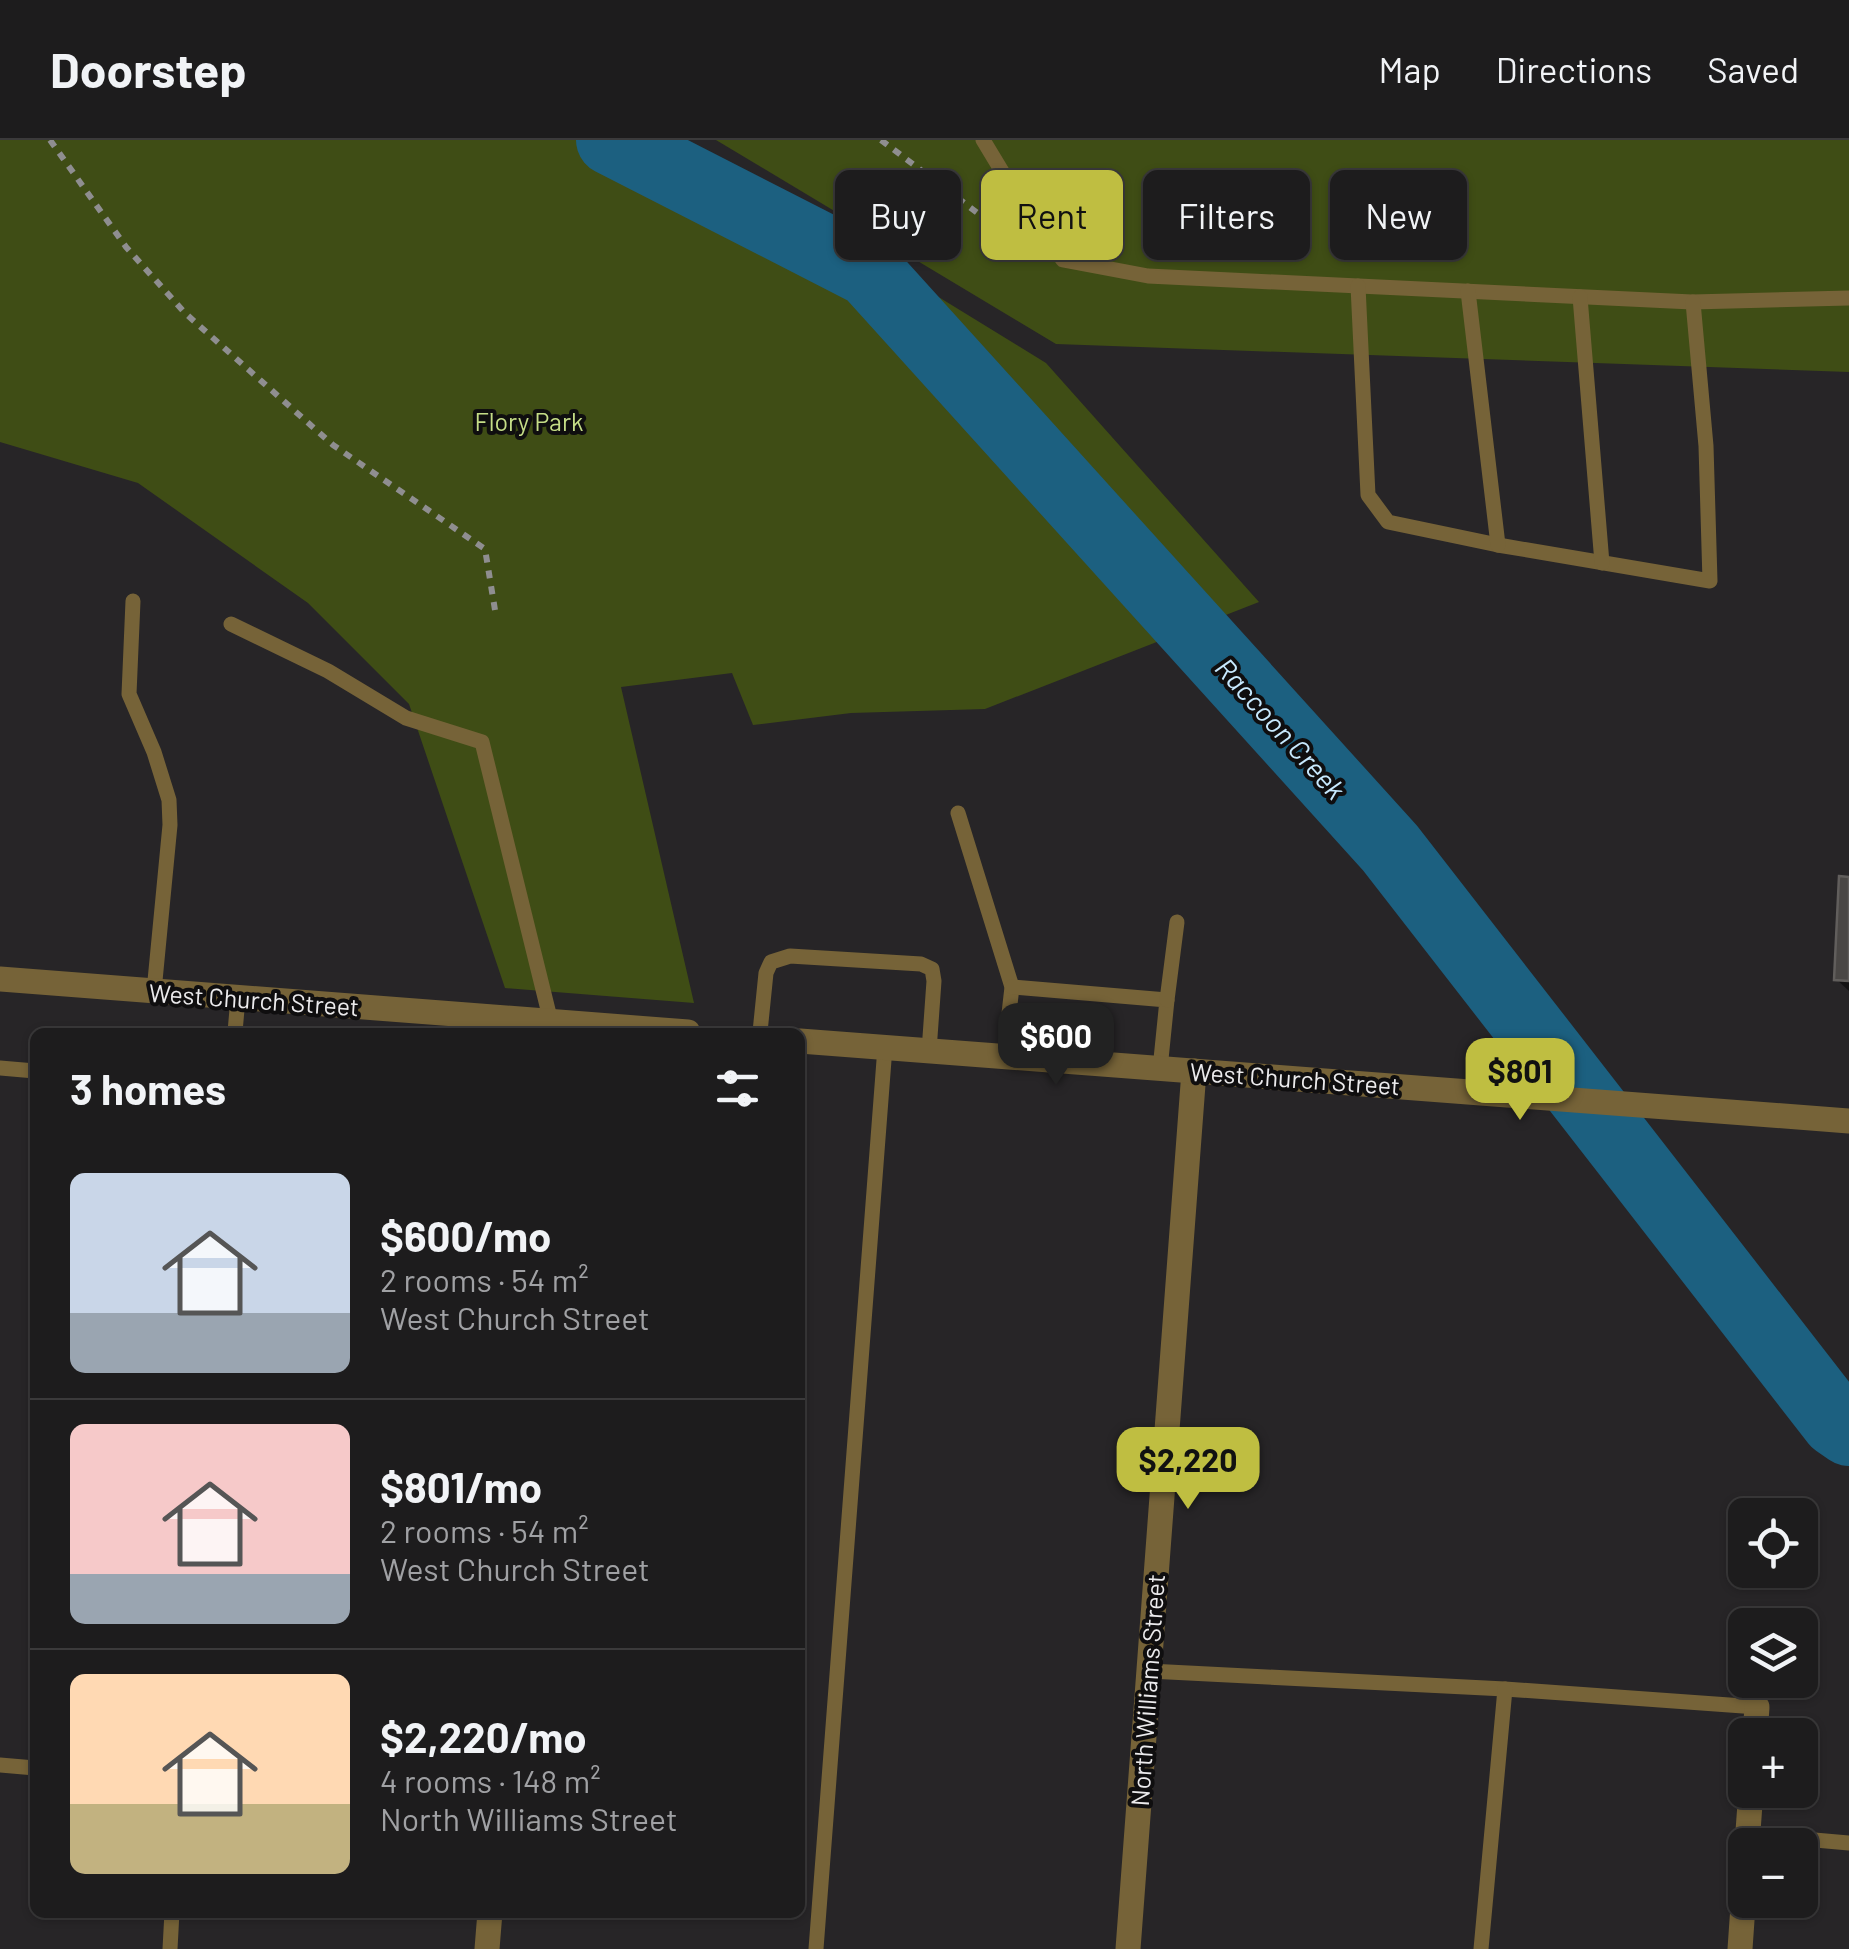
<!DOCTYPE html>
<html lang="en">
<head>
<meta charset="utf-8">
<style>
  body { margin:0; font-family:Barlow,sans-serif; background:#252526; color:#f1f3f6; height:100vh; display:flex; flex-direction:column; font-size:38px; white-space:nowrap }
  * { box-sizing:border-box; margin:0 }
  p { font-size:32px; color:#a0a1a4 }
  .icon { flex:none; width:55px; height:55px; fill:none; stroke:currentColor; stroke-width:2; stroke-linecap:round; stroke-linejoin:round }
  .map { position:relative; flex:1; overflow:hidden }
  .drawer { position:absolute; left:30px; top:888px; width:775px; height:890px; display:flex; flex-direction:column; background:#1d1c1d; border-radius:15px; box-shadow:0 2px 8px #0004,0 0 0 2px #3b3a3b }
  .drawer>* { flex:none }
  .hud { position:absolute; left:835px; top:30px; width:862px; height:90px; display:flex; gap:20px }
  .buttons { position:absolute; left:1728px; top:1358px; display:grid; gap:20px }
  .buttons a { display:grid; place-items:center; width:90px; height:90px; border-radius:15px; background:#1d1c1d; box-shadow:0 2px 8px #0004,0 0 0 2px #3b3a3b; font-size:50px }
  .price { position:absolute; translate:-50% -85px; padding:0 22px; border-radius:20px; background:#bfbe41; color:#111; font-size:32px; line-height:65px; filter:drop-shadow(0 2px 5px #0008) }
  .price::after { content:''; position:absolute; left:50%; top:60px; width:30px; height:22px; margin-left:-15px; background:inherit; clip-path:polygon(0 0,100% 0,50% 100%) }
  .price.active { background:#222; color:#fff }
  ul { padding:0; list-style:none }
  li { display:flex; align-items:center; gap:30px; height:250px; padding:0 40px }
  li+li { border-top:2px solid #3b3a3b }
  li span { display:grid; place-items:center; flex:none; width:280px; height:200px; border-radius:15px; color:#555 }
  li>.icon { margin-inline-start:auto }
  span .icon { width:120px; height:120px; fill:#fffc; stroke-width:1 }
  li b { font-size:42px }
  h2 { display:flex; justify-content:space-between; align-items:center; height:120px; padding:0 40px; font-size:42px }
  .tag { padding:0 35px; border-radius:15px; background:#1d1c1d; box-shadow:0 2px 8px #0004,0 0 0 2px #3b3a3b; font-size:35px; line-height:90px }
  .tag.active { background:#bfbe41; color:#111 }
  header { display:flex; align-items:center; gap:60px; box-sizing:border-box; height:140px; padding:0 50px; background:#1d1c1d; border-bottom:2px solid #3b3a3b }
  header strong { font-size:48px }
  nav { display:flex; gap:55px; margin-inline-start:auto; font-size:35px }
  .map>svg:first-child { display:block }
</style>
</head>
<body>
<header>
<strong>Doorstep</strong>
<nav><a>Map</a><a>Directions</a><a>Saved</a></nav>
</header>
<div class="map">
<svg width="1849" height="1809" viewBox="0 0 1849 1809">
  <rect width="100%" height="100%" fill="#272527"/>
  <g fill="#3f4d15">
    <polygon points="0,0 683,0 1046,223 1259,462 985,569 851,573 753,585 732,533 621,547 694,863 505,848 409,564 308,463 138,343 0,302"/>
    <polygon points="716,0 1849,0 1849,232 1056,204"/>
  </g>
  <polygon fill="#0007" points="1849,740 1849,851 1836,839"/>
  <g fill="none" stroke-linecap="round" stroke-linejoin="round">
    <polyline stroke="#1c6080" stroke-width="70" points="611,0 869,132 1390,708 1836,1282 1849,1291"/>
  </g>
  <polygon fill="#4a4745" stroke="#615e5c" stroke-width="2.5" points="1839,736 1849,737 1849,841 1834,840"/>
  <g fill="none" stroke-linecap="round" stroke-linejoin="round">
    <g stroke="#8f8e90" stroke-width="6" stroke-dasharray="8 8" stroke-linecap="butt">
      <polyline points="50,0 126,107 185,173 333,305 485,409 495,470"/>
      <polyline points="881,0 992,84 1005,90"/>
    </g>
    <g stroke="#766338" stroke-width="15">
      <polyline points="983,0 1021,63 1063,120 1148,136 1692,162 1849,158"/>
      <polyline points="1358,146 1368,355 1388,382 1498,405 1710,441 1706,306 1693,162"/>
      <polyline points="1468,151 1498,405"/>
      <polyline points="1580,157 1602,423"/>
      <polyline points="133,461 129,554 154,612 169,660 170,685 154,851"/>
      <polyline points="231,484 328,531 406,578 482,602 551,882"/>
      <polyline points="958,673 1012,847 1004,917"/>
      <polyline points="1012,847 1167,860 1160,929"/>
      <polyline points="1167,860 1177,782"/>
      <polyline points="235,892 238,858"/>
      <polyline points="760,892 766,833 771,822 790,816 921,824 932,829 934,841 929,911"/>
      <polyline points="0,928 35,931"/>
      <polyline points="1149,1531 1505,1549 1757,1567"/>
      <polyline points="0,1625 35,1628"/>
      <polyline points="1748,1694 1849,1703"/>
      <polyline points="170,1809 172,1772"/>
      <polyline points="816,1809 885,907"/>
      <polyline points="1481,1809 1505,1549"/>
    </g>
    <g stroke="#766338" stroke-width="25">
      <polyline points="1755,1595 1757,1567"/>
      <polyline points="1747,1705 1751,1650"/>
      <polyline points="487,1809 490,1772"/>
      <polyline points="1128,1809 1194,931"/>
      <polyline points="1740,1809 1745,1737"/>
    </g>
    <g stroke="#766338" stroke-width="25">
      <polyline points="0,839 688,892"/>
      <polyline points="800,901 1849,981"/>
    </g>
  </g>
  <g text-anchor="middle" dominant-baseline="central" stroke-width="8" stroke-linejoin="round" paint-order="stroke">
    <g font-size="25" fill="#c5dd87" stroke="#0f0e0f">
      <text x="529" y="281">Flory Park</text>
    </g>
    <g font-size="25" fill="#ecebed" stroke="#0f0e0f">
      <text transform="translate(254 859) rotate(4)">West Church Street</text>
      <text transform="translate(1295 938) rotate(4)">West Church Street</text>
      <text transform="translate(1147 1550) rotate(-86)">North Williams Street</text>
    </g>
    <g font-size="28" font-style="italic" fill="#c8eaff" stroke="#0f0e0f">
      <text transform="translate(1281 588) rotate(48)">Raccoon Creek</text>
    </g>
  </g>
</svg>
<div class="buttons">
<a><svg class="icon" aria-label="locate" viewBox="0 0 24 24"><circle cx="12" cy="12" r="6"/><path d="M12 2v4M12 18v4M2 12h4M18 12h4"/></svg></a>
<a><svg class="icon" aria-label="layers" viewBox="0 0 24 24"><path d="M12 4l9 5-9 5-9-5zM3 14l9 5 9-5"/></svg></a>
<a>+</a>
<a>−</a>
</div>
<b class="price active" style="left:1056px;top:948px">$600</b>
<b class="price" style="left:1520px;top:983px">$801</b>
<b class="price" style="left:1188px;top:1372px">$2,220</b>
<div class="hud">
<a class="tag">Buy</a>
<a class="tag active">Rent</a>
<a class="tag">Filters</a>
<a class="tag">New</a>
</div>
<section class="drawer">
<h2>3 homes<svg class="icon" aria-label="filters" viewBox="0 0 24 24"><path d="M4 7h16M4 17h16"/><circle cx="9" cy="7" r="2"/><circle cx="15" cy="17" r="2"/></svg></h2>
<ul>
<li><span style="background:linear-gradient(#c9d6e8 70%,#9aa5b1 0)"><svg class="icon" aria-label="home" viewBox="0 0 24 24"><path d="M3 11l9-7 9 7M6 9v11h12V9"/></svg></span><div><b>$600/mo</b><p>2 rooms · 54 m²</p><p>West Church Street</p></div></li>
<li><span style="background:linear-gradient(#f6c9c9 75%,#9aa5b1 0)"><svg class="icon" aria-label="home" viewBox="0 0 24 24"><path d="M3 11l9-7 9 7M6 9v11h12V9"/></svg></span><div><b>$801/mo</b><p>2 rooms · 54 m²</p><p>West Church Street</p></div></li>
<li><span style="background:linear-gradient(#ffd9b3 65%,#c2b280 0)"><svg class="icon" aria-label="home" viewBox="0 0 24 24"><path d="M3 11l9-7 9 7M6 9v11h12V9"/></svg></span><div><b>$2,220/mo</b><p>4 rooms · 148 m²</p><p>North Williams Street</p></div></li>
</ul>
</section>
</div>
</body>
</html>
